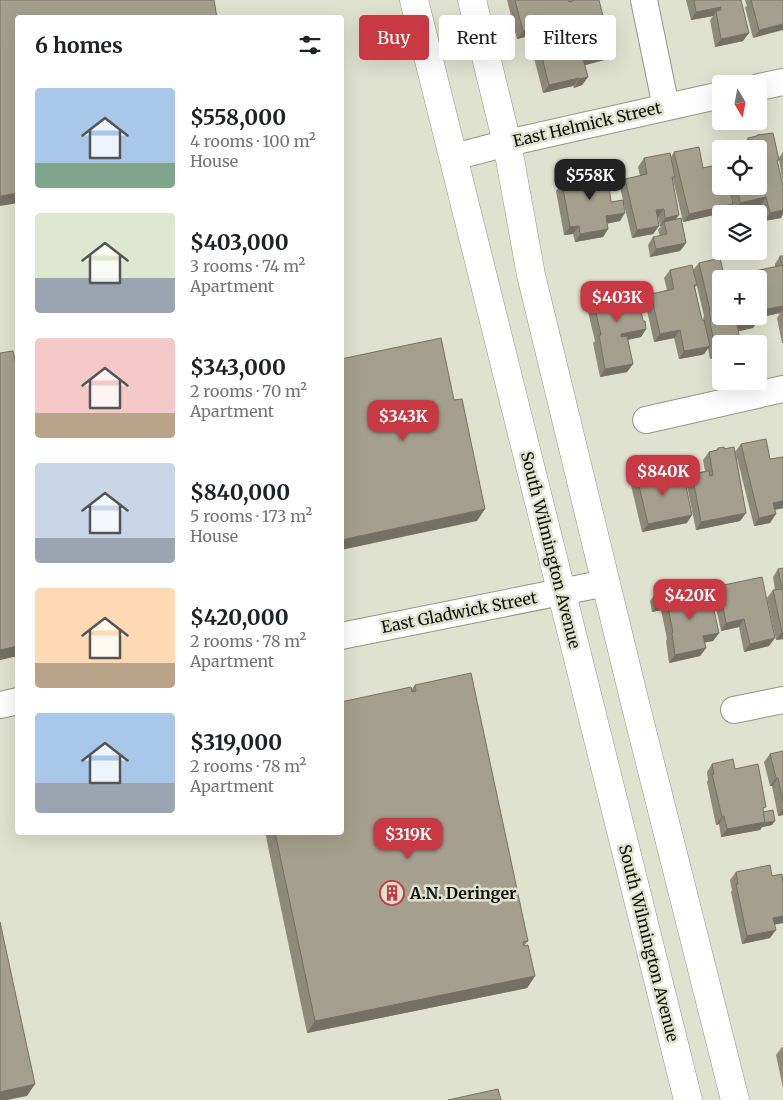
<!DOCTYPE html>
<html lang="en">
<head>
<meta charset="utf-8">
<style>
  body { margin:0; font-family:Merriweather,serif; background:#f2f2f2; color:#202124; height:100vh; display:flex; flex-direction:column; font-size:19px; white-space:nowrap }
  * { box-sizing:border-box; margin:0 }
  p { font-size:16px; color:#757577 }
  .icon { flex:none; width:28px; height:28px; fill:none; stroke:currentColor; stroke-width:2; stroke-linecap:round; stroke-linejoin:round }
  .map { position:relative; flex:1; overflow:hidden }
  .panel { position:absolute; left:15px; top:15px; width:329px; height:820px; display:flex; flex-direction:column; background:#fff; border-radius:5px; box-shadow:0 5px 20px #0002 }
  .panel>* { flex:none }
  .top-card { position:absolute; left:359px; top:15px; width:349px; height:45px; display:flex; gap:10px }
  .needle { width:32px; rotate:170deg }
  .controls { position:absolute; left:712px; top:75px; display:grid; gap:10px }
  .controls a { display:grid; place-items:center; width:55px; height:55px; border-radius:5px; background:#fff; box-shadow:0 5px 20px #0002; font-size:25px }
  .price { position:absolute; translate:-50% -42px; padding:0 11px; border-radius:10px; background:#c83943; color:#fff; font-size:16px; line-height:32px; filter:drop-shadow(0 1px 2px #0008) }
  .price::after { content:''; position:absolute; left:50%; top:30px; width:15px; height:11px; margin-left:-8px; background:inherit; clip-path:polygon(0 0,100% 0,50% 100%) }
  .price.on { background:#222; color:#fff }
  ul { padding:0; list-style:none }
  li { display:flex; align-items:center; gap:15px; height:125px; padding:0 20px }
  li span { display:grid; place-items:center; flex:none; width:140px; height:100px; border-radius:5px; color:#555 }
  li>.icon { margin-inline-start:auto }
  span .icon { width:60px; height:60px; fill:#fffc; stroke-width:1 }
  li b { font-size:21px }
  h2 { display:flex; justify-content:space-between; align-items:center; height:60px; padding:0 20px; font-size:21px }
  .chip { padding:0 18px; border-radius:5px; background:#fff; box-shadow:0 5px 20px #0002; font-size:18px; line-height:45px }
  .chip.on { background:#c83943; color:#fff }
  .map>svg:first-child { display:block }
</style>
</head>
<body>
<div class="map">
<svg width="783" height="1100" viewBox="0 0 783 1100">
  <rect width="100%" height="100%" fill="#dfe2ce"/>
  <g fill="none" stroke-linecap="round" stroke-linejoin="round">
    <defs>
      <g id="minor">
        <polyline points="644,0 666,107"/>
        <polyline points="759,87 783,82"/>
        <polyline points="454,157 507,143 721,95"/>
        <polyline points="646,420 783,389"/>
        <polyline points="341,636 606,583"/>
        <polyline points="0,705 18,701"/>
        <polyline points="734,710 783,700"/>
      </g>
      <g id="secondary">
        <path d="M414,0C507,366 595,734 688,1100"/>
        <polyline points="472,0 507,143 531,275 634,699 735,1100"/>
      </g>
    </defs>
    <use href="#minor" stroke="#939683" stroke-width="28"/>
    <use href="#secondary" stroke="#939683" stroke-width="29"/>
    <use href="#minor" stroke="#fff" stroke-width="26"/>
    <use href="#secondary" stroke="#fff" stroke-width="28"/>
  </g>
  <g fill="#8e8a79" fill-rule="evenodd">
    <polygon points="507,0 599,0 597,24 596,26 613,51 608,59 585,65 588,77 582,85 574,88 573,86 543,93 532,50 538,42 583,29 583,28 530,40 529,36 517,39"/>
    <polygon points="686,0 741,0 743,41 715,47 710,20 713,16 691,20"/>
    <polygon points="745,0 783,0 753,38 745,7 747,6"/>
    <polygon points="757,135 779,158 783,152 783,183 779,160 778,162 781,218 764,221 761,205 734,211 730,189 733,204 727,212 683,222 673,179 676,219 686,243 680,251 650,257 648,245 653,237 660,236 658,230 661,226 660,226 658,217 657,217 659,226 653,234 632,238 624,204 620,221 607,223 608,229 603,237 575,242 573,234 564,235 556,191 562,183 567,182 572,174 611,202 623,200 620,187 625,179 640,176 638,167 644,158 671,157 674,152 703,168 721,186 759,186 759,149 743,149 742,147 748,138 755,137"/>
    <path d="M780,256H783V343H782L777,318L780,313L758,318V320L753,328L738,331L710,359L708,348L704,354L701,355L679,359L674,338L654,342L645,302L651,294L667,290L664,278L670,270H693L699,263L721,316H759V279H749L755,271L775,267V264ZM695,278L704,316L703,318L704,320H702L695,287L697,285Z"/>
    <polygon points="590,287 643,321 646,329 641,337 628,340 633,364 627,372 600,377 593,343 595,341 584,295"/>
    <polygon points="741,444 770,459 783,457 783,508 775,510 770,523 754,526 736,454 746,513 740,521 696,530 687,486 686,487 687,523 642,532 630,481 636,473 664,484 687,481 692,474 705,471 703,460 709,452 716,450 718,448 735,452"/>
    <polygon points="783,568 783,639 776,640 767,598 773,590 775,590 773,577 778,569"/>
    <polygon points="719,586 769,646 744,652 739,627 721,631 713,594"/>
    <polygon points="656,593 719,633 713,641 705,642 706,648 700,656 669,663 666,641 667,639 661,610 652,612 650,601"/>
    <polygon points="415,685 528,941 524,946 535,976 527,988 307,1033 265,832 341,832 412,689"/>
    <polygon points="783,751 783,815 778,816 772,786 770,786 764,762 770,754"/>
    <polygon points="712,764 735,769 772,825 762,827 760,830 721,837 719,824 716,825 707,782 708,780 707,772"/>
    <polygon points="736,872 783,923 775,924 770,938 742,944 731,892 732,890 730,880"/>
    <polygon points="782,1047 783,1047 783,1088 776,1055"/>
  </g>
  <g fill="#747063">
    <polygon points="721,7 716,14 716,11 713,16 691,20 696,12"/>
    <polygon points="603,16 593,30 584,32 589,24 597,18"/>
    <polygon points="588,20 583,28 530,40 535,32"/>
    <polygon points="783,24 783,30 753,38 759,30"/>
    <polygon points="534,28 529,36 517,39 523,31"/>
    <polygon points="749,33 743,41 715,47 721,39"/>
    <polygon points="613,51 608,59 578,67 583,59"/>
    <polygon points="588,77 582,85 574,88 579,79"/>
    <polygon points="579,78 573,86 543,93 549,85"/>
    <polygon points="18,193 18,203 0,206 0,196"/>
    <polygon points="766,197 761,205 734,211 740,203"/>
    <polygon points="733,204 727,212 683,222 689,214"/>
    <polygon points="664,209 658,217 650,218 656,210"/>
    <polygon points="783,210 783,214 781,218 764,221 770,213"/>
    <polygon points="625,213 620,221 601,225 606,216"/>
    <polygon points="679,215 673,223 664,222 661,226 660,226 665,218"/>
    <polygon points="579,226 573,234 564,235 570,227"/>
    <polygon points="659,226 653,234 632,238 637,230"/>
    <polygon points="608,229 603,237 575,242 580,234"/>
    <polygon points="686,243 680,251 650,257 656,249"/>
    <polygon points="783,306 783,310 780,313 757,318 763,310"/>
    <polygon points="758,320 753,328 731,333 737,325"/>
    <polygon points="646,329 641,337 615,342 621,334"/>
    <polygon points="680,330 674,338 654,342 660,334"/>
    <polygon points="710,346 704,354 701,355 679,359 684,351"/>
    <polygon points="721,350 721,356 710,359 716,351"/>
    <polygon points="633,364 627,372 600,377 605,369"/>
    <polygon points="783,501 783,508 768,511 773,503"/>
    <polygon points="485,509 477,521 341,550 341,540"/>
    <polygon points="746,513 740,521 696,530 701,522"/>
    <polygon points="776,514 770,523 754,526 759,518"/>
    <polygon points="692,515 687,523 642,532 648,524"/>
    <polygon points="667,602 661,610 652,612 658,604"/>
    <polygon points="744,619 739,627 721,631 726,623"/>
    <polygon points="782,632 783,632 783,639 776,640"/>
    <polygon points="719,633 713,641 697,644 703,636"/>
    <polygon points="775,638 769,646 744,652 750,644"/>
    <polygon points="18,646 18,656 0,660 0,650"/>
    <polygon points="706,648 700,656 669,663 675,655"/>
    <polygon points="776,778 778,778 772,786 770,786"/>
    <polygon points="783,809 783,815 778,816"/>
    <polygon points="724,816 719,824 716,825 722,817"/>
    <polygon points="775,821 772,825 762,827 760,830 721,837 727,829 765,822"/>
    <polygon points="783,916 783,923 768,926 773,918"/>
    <polygon points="776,930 770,938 742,944 747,936"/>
    <polygon points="535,976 527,988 307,1033 315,1021"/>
    <polygon points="35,1084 27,1096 7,1100 0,1100 0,1092"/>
  </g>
  <g fill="#a5a08d" stroke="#747063">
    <polygon points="0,0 214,0 217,18 18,18 18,193 0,196"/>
    <polygon points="515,0 569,0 569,2 573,1 573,0 599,0 603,16 597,18 598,22 589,24 588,20 535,32 534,28 523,31"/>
    <polygon points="694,0 741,0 749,33 721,39 716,11 721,10 721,7 696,12"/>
    <polygon points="751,0 783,0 783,24 759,30"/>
    <polygon points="606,23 613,51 583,59 588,77 579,79 579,78 549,85 538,42"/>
    <polygon points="773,133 779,160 777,160 783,186 783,210 770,213 766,197 740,203 737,186 759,186 759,149 750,149 748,138 757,136 757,135"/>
    <polygon points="699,147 703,168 721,164 721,186 729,186 733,204 689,214 674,152"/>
    <polygon points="670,153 675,177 672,177 679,215 665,218 664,209 656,210 659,226 637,230 625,179 647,174 644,158"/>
    <polygon points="607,168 611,202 623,200 625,213 606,216 608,229 580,234 579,226 570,227 562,183 573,181 572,174"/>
    <polygon points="681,218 686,243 656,249 653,237 667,234 664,222"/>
    <polygon points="780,256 783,256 783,262 781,263"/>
    <polygon points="720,258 725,279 721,279 721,316 758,316 758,320 737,325 741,344 721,344 721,350 716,351 710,323 711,322 709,310 710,310 699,263"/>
    <polygon points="692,265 697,285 694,285 702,320 704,320 710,346 707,347 684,351 680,330 660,334 651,294 674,289 670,270"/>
    <polygon points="783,265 783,306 763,310 759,289 759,279 757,279 755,271"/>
    <polygon points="613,283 615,294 637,290 643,321 645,321 646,329 621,334 621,337 627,336 633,364 605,369 599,335 601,335 590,287"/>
    <polygon points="441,338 454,400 462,399 485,509 341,540 341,359"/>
    <polygon points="13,351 18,374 18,646 0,650 0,353"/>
    <polygon points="766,439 770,459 783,457 783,501 773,503 776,514 759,518 741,444"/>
    <polygon points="724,447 724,449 734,447 746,513 701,522 692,474 709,471 710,476 713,475 709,452 718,450 718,448"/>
    <polygon points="661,468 664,484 686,479 687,486 686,486 692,515 648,524 636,473"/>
    <polygon points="783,568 783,632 782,632 773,590 782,589 778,569"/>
    <polygon points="762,577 775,638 750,644 744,619 726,623 719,586"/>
    <polygon points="667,590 670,601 710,592 719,633 703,636 706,648 675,655 672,633 673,633 667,602 658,604 656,593"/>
    <polygon points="471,673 528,941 523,942 524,946 528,945 535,976 315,1021 275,832 341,832 341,702 411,687 412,692 416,691 415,685"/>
    <polygon points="783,751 783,802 778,778 776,778 770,754"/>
    <polygon points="733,759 735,769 758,764 766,807 763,808 765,822 727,829 724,816 722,817 712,774 714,774 712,764"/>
    <polygon points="773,810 775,821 764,823 765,822 763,812"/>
    <polygon points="770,865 772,876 782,874 783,882 783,916 773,918 776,930 747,936 736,884 738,884 736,872"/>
    <polygon points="0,922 35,1084 0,1092"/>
    <polygon points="498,1089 501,1100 448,1100"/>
  </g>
  <defs>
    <symbol id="building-ring" viewBox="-11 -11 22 22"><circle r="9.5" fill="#dfe2ce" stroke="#c83943" stroke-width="1.5"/><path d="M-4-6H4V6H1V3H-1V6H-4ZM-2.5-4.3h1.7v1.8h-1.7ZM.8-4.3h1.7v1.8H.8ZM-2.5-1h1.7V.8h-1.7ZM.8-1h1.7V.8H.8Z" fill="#c83943"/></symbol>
  </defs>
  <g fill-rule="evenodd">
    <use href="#building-ring" x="378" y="879" width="28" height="28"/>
  </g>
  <g text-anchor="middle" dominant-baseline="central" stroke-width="5" stroke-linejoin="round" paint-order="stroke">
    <g font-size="16" fill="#0f1009" stroke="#dfe2ce">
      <text transform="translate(587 124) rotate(-13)">East Helmick Street</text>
      <text transform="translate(551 550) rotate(76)">South Wilmington Avenue</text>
      <text transform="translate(459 612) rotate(-11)">East Gladwick Street</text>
      <text transform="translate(649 943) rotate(76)">South Wilmington Avenue</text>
    </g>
    <g font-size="16" font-weight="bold" fill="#0f1009" stroke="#dfe2ce" text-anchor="start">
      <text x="410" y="893">A.N. Deringer</text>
    </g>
  </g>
</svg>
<div class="controls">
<a><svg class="needle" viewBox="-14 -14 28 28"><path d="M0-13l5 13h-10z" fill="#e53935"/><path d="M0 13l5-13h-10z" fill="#757577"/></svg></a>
<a><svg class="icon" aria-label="locate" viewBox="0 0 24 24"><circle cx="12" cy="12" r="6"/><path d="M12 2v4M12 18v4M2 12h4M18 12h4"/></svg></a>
<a><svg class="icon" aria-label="layers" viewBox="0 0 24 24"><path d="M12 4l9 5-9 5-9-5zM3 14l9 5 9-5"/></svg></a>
<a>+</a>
<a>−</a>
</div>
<b class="price on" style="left:590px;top:201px">$558K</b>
<b class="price" style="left:617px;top:323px">$403K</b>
<b class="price" style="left:403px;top:442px">$343K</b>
<b class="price" style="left:663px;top:497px">$840K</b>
<b class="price" style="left:690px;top:621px">$420K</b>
<b class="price" style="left:408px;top:860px">$319K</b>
<div class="top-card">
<a class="chip on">Buy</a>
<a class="chip">Rent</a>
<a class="chip">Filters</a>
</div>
<section class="panel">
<h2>6 homes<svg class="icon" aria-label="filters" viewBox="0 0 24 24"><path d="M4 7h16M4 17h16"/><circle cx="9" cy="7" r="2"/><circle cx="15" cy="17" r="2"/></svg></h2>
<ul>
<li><span style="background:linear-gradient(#a9c7e8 75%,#7fa58c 0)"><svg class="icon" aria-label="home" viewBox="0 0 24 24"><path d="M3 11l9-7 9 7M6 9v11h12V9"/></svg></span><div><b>$558,000</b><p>4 rooms · 100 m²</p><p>House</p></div></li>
<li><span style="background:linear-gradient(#dfe7d0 65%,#9aa5b1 0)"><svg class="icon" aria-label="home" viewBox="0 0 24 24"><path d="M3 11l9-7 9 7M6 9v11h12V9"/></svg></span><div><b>$403,000</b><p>3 rooms · 74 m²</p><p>Apartment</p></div></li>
<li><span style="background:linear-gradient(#f6c9c9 75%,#b9a48a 0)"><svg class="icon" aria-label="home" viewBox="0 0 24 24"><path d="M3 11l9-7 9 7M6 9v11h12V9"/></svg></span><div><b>$343,000</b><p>2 rooms · 70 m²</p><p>Apartment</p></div></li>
<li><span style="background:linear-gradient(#c9d6e8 75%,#9aa5b1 0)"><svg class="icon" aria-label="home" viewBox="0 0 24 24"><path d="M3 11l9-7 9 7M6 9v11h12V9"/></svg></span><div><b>$840,000</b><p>5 rooms · 173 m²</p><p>House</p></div></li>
<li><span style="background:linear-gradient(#ffd9b3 75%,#b9a48a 0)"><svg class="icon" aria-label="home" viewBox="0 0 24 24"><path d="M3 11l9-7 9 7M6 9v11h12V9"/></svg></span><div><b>$420,000</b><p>2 rooms · 78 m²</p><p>Apartment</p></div></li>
<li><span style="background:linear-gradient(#a9c7e8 70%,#9aa5b1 0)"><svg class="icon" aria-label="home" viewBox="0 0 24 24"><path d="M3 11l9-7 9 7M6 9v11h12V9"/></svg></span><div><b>$319,000</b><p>2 rooms · 78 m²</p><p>Apartment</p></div></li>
</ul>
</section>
</div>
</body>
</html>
